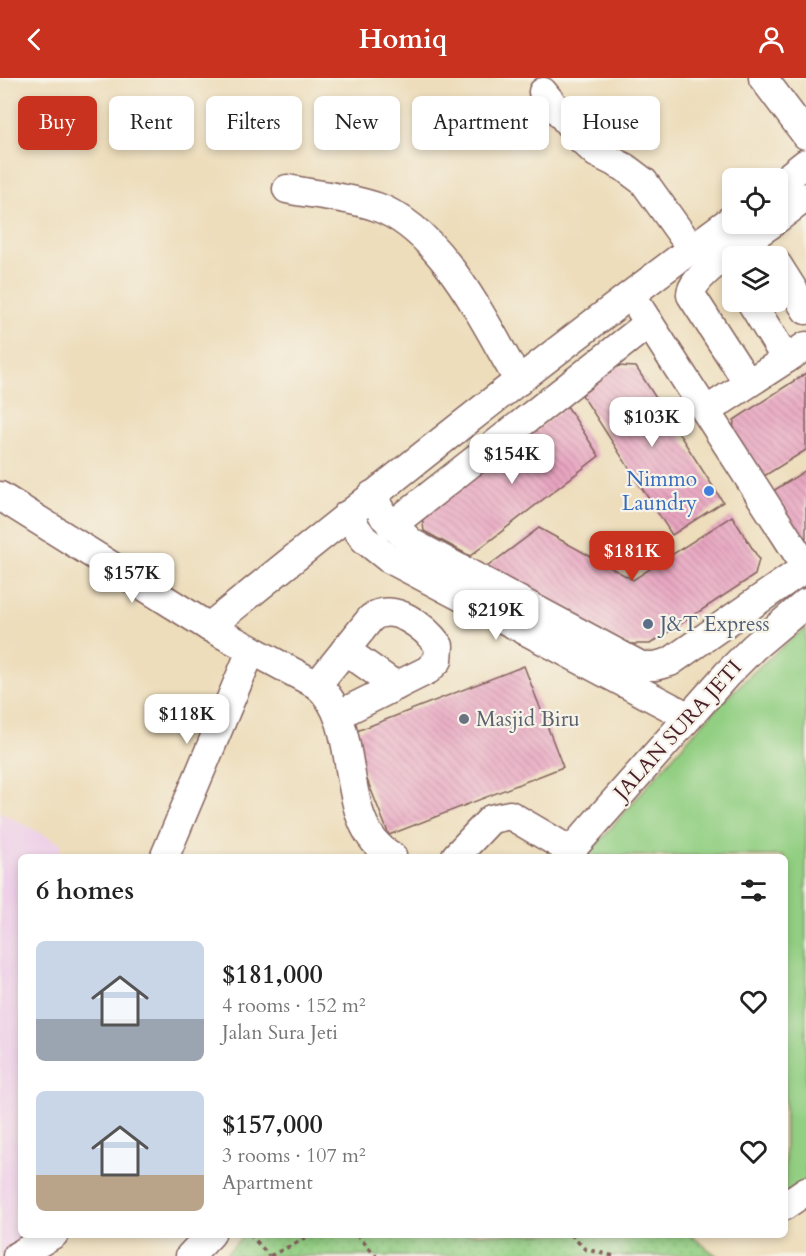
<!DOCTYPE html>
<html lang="en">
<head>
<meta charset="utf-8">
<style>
  body { margin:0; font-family:Cardo,serif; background:#f6f6f6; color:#222; height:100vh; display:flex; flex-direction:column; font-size:22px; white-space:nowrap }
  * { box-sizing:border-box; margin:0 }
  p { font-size:20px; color:#767676 }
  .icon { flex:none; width:33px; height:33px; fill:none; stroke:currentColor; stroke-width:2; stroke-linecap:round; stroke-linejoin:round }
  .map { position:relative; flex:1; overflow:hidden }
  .details { position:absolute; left:18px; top:776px; width:770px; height:384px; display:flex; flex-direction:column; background:#fff; border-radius:9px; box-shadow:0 3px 9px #0003 }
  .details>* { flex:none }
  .hud { position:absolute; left:18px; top:18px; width:771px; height:54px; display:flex; gap:12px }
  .controls { position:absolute; left:722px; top:90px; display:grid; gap:12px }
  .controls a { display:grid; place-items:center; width:66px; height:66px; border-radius:9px; background:#fff; box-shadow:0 3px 9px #0003; font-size:30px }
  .price { position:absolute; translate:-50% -51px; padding:0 14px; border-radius:12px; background:#fff; color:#222; font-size:20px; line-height:39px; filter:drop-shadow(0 2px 3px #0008) }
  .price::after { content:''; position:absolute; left:50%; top:36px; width:18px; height:14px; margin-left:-9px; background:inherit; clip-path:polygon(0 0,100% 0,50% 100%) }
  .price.active { background:#c8321e; color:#fff }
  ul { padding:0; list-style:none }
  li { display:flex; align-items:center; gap:18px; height:150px; padding:0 18px }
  li span { display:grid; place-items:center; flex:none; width:168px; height:120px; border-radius:9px; color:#555 }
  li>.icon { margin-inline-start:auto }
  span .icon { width:72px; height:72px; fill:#fffc; stroke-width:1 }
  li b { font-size:26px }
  h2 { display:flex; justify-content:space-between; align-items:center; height:72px; padding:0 18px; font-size:26px }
  .pill { padding:0 21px; border-radius:9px; background:#fff; box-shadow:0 3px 9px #0003; font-size:21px; line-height:54px }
  .pill.active { background:#c8321e; color:#fff }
  header { display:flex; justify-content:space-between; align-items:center; height:78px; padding:0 18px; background:#c8321e; color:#fff; font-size:27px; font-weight:700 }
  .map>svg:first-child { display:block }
</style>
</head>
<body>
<header><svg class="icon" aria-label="back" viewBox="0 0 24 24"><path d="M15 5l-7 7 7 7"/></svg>Homiq<svg class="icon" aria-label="person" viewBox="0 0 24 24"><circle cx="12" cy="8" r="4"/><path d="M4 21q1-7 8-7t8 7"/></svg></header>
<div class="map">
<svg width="806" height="1178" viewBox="0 0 806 1178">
  <defs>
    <pattern id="park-dots" width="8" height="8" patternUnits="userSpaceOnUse" patternTransform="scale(1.5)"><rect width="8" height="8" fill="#93cf83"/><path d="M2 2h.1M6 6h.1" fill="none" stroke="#80b171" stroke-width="1.8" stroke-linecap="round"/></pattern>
    <pattern id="building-back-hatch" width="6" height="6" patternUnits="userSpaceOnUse" patternTransform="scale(1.5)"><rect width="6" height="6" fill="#e9a5c1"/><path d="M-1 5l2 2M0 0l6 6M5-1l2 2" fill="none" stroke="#bf869d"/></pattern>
  </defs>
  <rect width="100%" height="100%" fill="#f7f3e8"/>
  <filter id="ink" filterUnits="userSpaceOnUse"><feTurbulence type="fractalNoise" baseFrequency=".0167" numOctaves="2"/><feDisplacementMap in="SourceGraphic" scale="12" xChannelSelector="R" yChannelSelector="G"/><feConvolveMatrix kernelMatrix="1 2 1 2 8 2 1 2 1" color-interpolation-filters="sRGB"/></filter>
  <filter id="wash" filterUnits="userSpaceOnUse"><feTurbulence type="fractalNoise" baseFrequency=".008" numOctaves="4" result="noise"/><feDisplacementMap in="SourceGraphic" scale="24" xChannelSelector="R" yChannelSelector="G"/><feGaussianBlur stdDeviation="1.35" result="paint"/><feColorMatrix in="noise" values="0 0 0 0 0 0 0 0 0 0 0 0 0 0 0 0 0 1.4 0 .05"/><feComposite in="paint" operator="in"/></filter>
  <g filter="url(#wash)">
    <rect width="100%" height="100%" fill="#edddbb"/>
    <polygon fill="#eed0e8" points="0,734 62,766 58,778 21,778 21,1156 62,1157 49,1178 0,1178"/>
    <path fill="#93cf83" stroke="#6e7757" stroke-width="1.5" d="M806,550V1101L785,1116L784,778H587C656,700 722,613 806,550Z"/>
    <polygon fill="url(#park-dots)" stroke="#6e7757" stroke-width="1.5" points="245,1156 689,1156 717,1178 224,1178"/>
    <g id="blocks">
      <g fill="url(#building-back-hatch)">
        <polygon points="617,288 636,289 723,424 672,457 582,317"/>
        <polygon points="806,295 806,372 761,400 733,357 734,342"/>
        <polygon points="567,328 599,378 470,478 424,453 422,439"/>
        <polygon points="806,392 806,460 797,458 770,415"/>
        <polygon points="732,438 759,481 755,497 650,566 623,566 487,489 539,450 633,502"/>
        <polygon points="524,588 563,689 389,757 349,656"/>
      </g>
    </g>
  </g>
  <g filter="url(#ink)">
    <use href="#blocks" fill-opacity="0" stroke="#83625d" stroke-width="1.5"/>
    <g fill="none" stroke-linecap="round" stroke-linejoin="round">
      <defs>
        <g id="minor">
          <polyline points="763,0 806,57"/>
          <polyline points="543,14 582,62 596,75 624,89 644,104 692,171"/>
          <polyline points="777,108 806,85"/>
          <path d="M287,111C316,117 349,119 377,129C443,153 484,245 519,303"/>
          <polyline points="777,141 806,119"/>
          <polyline points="777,186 806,232"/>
          <polyline points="751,224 786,281"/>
          <polyline points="640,231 806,489"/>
          <path d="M748,305L691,217C689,198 754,158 771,146"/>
          <polyline points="706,333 806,268"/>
          <polyline points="372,417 384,439 412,465 641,588 655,588 670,584 806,489"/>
          <path d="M0,418L209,549L317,607C365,647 334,746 392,778"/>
          <polyline points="347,437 364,461 388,480 689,639"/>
          <polyline points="391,448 649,245"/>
          <path d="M209,549C381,410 554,272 732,141"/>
          <polyline points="345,572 396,608"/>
          <path d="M317,607L371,540C393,523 425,549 439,568L438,582L428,592L338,637"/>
          <polyline points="165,778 251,573"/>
          <polyline points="456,778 491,741 510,737 571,773"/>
          <polyline points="566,778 727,596 754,569 806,525"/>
          <polyline points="784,1128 806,1113"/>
          <polyline points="17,1178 54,1156"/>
          <polyline points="190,1178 211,1156"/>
        </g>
      </defs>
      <use href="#minor" stroke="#83625d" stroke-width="31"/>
      <g stroke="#83625d" stroke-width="4" stroke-dasharray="4.5 4.5" stroke-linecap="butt">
        <polyline points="250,1156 269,1178"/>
        <polyline points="357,1156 376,1178"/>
        <polyline points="571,1156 585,1171 613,1178"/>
        <polyline points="270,1178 308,1159 326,1156"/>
      </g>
      <use href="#minor" stroke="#fff" stroke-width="28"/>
    </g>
  </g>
  <circle fill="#3f7fe0" stroke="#f7f3e8" stroke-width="2" cx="709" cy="413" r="6"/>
  <circle fill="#5c6f8a" stroke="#f7f3e8" stroke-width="2" cx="648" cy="546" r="6"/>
  <circle fill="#6b7280" stroke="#f7f3e8" stroke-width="2" cx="464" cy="641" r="6"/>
  <g text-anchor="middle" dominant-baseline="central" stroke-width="4.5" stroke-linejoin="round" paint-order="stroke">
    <g font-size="21" fill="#366cbe" stroke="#f7f3e8" text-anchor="end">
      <text x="697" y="401">Nimmo<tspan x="697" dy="24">Laundry</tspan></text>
    </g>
    <g font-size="21" fill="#4e5e75" stroke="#f7f3e8" text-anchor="start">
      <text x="660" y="546">J&amp;T Express</text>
    </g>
    <g font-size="21" fill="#5b616d" stroke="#f7f3e8" text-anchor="start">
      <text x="476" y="641">Masjid Biru</text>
    </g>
    <g font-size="21" fill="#4a1f2b" stroke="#f7f3e8">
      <text transform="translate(678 652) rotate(-48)">JALAN SURA JETI</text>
    </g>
  </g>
</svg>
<div class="controls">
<a><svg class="icon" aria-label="locate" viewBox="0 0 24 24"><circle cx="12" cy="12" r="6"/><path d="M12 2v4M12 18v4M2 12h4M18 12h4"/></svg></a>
<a><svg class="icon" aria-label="layers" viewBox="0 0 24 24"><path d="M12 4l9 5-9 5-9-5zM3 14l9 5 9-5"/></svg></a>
</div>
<b class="price" style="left:652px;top:370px">$103K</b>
<b class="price" style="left:512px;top:407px">$154K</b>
<b class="price active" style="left:632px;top:504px">$181K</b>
<b class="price" style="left:132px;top:526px">$157K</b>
<b class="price" style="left:496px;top:563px">$219K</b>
<b class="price" style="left:187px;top:667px">$118K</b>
<div class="hud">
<a class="pill active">Buy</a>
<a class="pill">Rent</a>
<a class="pill">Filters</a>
<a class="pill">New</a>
<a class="pill">Apartment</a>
<a class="pill">House</a>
</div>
<section class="details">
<h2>6 homes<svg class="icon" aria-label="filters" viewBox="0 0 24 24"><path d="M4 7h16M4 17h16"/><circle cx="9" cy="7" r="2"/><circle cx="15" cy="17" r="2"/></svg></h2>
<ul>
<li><span style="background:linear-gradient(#c9d6e8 65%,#9aa5b1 0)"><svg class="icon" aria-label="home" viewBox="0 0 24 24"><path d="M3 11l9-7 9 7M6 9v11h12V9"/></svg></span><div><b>$181,000</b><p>4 rooms · 152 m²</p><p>Jalan Sura Jeti</p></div><svg class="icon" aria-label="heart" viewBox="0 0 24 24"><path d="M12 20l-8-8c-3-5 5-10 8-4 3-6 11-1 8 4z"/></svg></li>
<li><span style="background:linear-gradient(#c9d6e8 70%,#b9a48a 0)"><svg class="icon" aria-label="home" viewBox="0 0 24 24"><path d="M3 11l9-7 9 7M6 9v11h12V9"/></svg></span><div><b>$157,000</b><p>3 rooms · 107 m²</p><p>Apartment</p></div><svg class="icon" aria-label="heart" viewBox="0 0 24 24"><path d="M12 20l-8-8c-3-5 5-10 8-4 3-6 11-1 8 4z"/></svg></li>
</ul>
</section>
</div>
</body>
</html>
